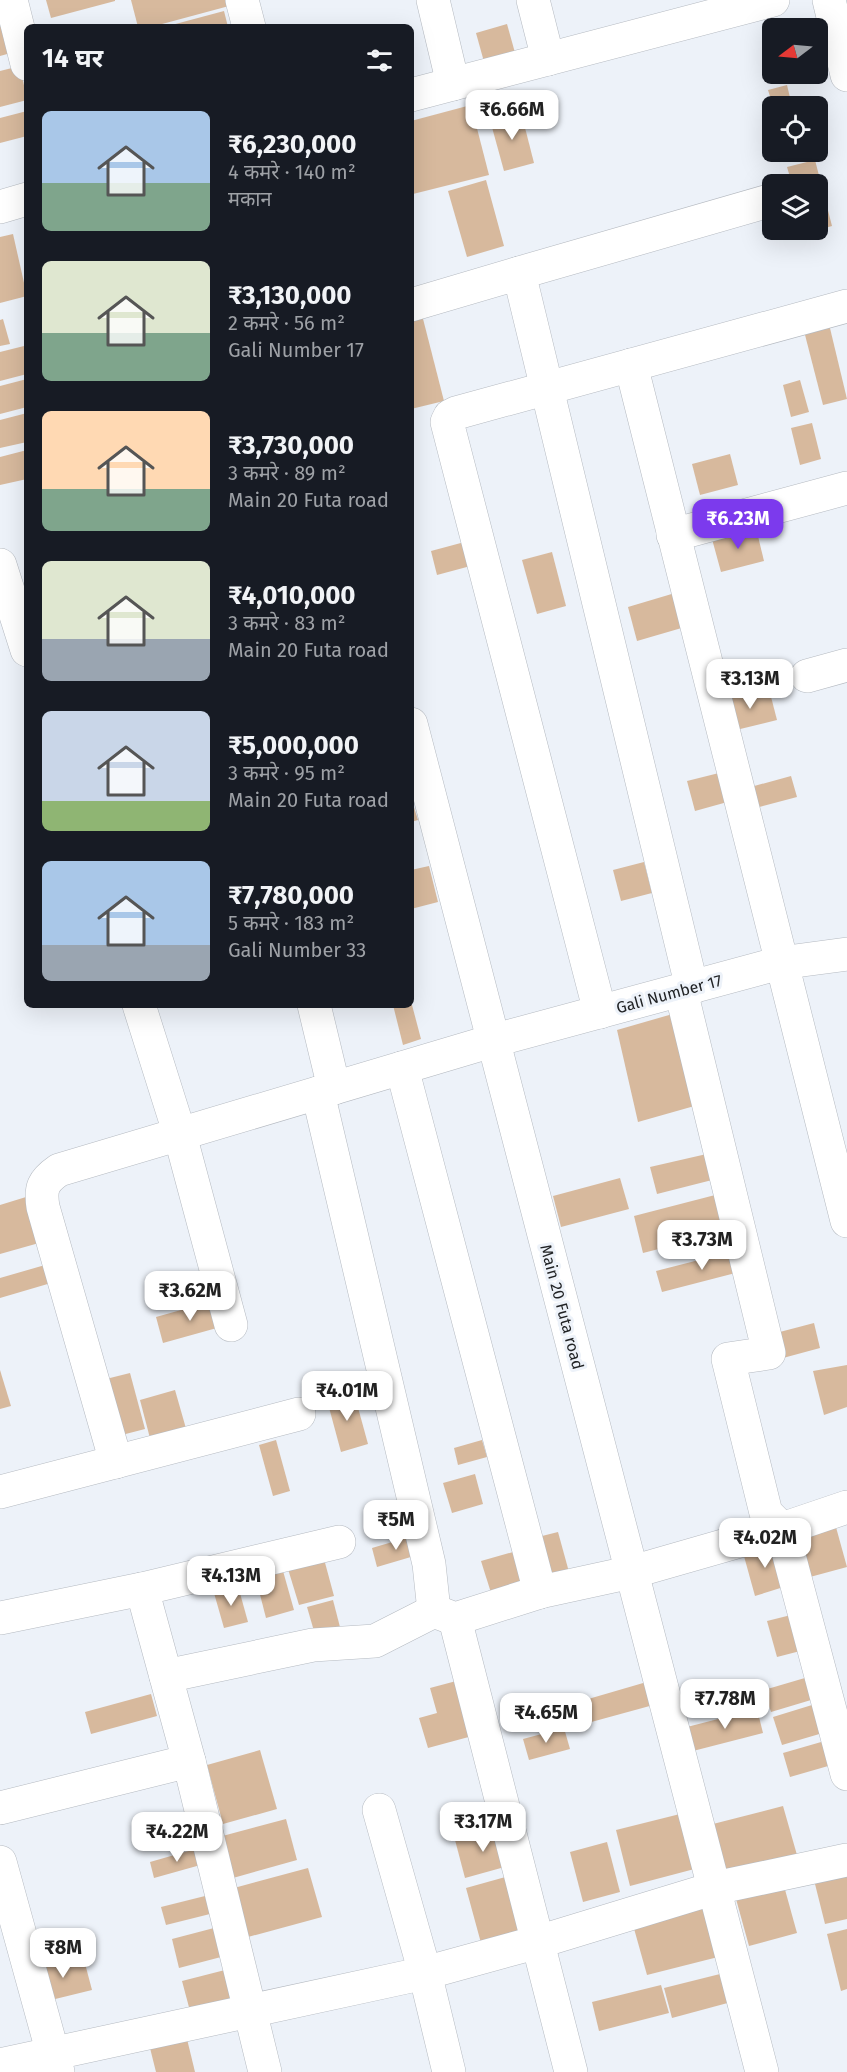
<!DOCTYPE html>
<html lang="hi">
<head>
<meta charset="utf-8">
<style>
  body { margin:0; font-family:"Fira Sans","Noto Sans Devanagari",sans-serif; background:#20242c; color:#f1f3f6; height:100vh; display:flex; flex-direction:column; font-size:22px; white-space:nowrap }
  * { box-sizing:border-box; margin:0 }
  p { font-size:20px; color:#9ea1a6 }
  .icon { flex:none; width:33px; height:33px; fill:none; stroke:currentColor; stroke-width:2; stroke-linecap:round; stroke-linejoin:round }
  .map { position:relative; flex:1; overflow:hidden }
  .drawer { position:absolute; left:24px; top:24px; width:390px; height:984px; display:flex; flex-direction:column; background:#171b24; border-radius:9px; box-shadow:0 6px 24px #0002 }
  .drawer>* { flex:none }
  .needle { width:39px; rotate:254deg }
  .buttons { position:absolute; left:762px; top:18px; display:grid; gap:12px }
  .buttons a { display:grid; place-items:center; width:66px; height:66px; border-radius:9px; background:#171b24; box-shadow:0 6px 24px #0002; font-size:30px }
  .price { position:absolute; translate:-50% -51px; padding:0 14px; border-radius:12px; background:#fff; color:#222; font-size:20px; line-height:39px; filter:drop-shadow(0 2px 3px #0008) }
  .price::after { content:''; position:absolute; left:50%; top:36px; width:18px; height:14px; margin-left:-9px; background:inherit; clip-path:polygon(0 0,100% 0,50% 100%) }
  .price.current { background:#7c3aed; color:#fff }
  ul { padding:0; list-style:none }
  li { display:flex; align-items:center; gap:18px; height:150px; padding:0 18px }
  li span { display:grid; place-items:center; flex:none; width:168px; height:120px; border-radius:9px; color:#555 }
  li>.icon { margin-inline-start:auto }
  span .icon { width:72px; height:72px; fill:#fffc; stroke-width:1 }
  li b { font-size:26px }
  h2 { display:flex; justify-content:space-between; align-items:center; height:72px; padding:0 18px; font-size:26px }
  .map>svg:first-child { display:block }
</style>
</head>
<body>
<div class="map">
<svg width="847" height="2072" viewBox="0 0 847 2072">
  <rect width="100%" height="100%" fill="#edf2f9"/>
  <g fill="#d7b99d">
    <polygon points="46,0 115,0 115,1 51,18"/>
    <polygon points="131,0 228,0 229,6 151,27 138,27"/>
    <polygon points="224,11 228,27 168,27 168,26"/>
    <polygon points="10,23 18,51 0,56 0,26"/>
    <polygon points="507,24 517,60 486,69 476,33"/>
    <polygon points="20,66 27,100 0,107 0,71"/>
    <polygon points="787,85 792,106 773,106 768,90"/>
    <polygon points="471,105 489,175 413,194 411,121"/>
    <polygon points="27,111 27,136 0,143 0,118"/>
    <polygon points="521,112 534,163 504,171 490,120"/>
    <polygon points="784,152 804,152 805,154 786,159"/>
    <polygon points="815,160 832,226 818,230 818,184 792,184 787,167"/>
    <polygon points="486,180 504,246 467,257 448,191"/>
    <polygon points="13,234 27,296 0,303 0,237"/>
    <polygon points="421,311 444,401 411,409 411,313"/>
    <polygon points="3,319 10,344 0,346 0,320"/>
    <polygon points="829,324 847,399 823,405 804,331"/>
    <polygon points="24,346 27,374 0,381 0,352"/>
    <polygon points="27,379 27,407 0,414 0,386"/>
    <polygon points="800,380 809,412 791,417 783,385"/>
    <polygon points="27,413 27,442 0,448 0,420"/>
    <polygon points="812,423 821,459 800,465 791,428"/>
    <polygon points="27,450 27,479 0,485 0,457"/>
    <polygon points="730,454 738,485 700,495 692,464"/>
    <polygon points="756,528 764,561 721,572 712,539"/>
    <polygon points="472,540 478,564 437,575 431,551"/>
    <polygon points="552,552 566,606 537,614 522,560"/>
    <polygon points="675,593 685,627 637,641 628,607"/>
    <polygon points="769,689 777,720 732,731 724,700"/>
    <polygon points="723,772 731,801 695,811 687,781"/>
    <polygon points="791,776 797,797 752,809 747,788"/>
    <polygon points="411,798 418,820 411,822"/>
    <polygon points="644,862 652,893 621,901 613,870"/>
    <polygon points="429,866 438,902 411,909 411,870"/>
    <polygon points="393,1005 412,1005 421,1039 403,1045"/>
    <polygon points="683,1011 705,1103 638,1122 617,1030"/>
    <polygon points="711,1153 720,1178 657,1194 650,1167"/>
    <polygon points="620,1178 629,1209 561,1227 553,1196"/>
    <polygon points="719,1194 729,1231 643,1253 634,1216"/>
    <polygon points="26,1197 39,1243 0,1254 0,1205"/>
    <polygon points="742,1249 747,1270 662,1292 656,1271"/>
    <polygon points="45,1265 51,1283 0,1298 0,1278"/>
    <polygon points="217,1300 224,1326 163,1343 156,1317"/>
    <polygon points="814,1323 820,1348 783,1358 776,1333"/>
    <polygon points="847,1365 847,1407 824,1415 813,1371"/>
    <polygon points="0,1370 11,1406 0,1409"/>
    <polygon points="130,1373 145,1429 114,1437 98,1381"/>
    <polygon points="175,1390 187,1432 151,1442 140,1400"/>
    <polygon points="354,1393 368,1444 341,1452 327,1400"/>
    <polygon points="276,1440 290,1491 273,1496 259,1445"/>
    <polygon points="482,1440 487,1457 458,1465 454,1448"/>
    <polygon points="475,1474 483,1504 452,1513 443,1483"/>
    <polygon points="834,1520 847,1567 810,1577 797,1532"/>
    <polygon points="558,1532 569,1572 541,1580 530,1539"/>
    <polygon points="416,1535 421,1554 377,1567 372,1548"/>
    <polygon points="775,1544 790,1585 755,1596 742,1549"/>
    <polygon points="513,1552 523,1587 492,1596 481,1561"/>
    <polygon points="324,1559 334,1596 299,1605 288,1569"/>
    <polygon points="283,1571 294,1610 266,1618 256,1579"/>
    <polygon points="238,1586 248,1622 224,1628 214,1593"/>
    <polygon points="333,1600 341,1631 316,1638 307,1607"/>
    <polygon points="799,1613 808,1649 777,1657 767,1621"/>
    <polygon points="815,1675 821,1697 771,1712 764,1690"/>
    <polygon points="460,1680 476,1735 428,1748 419,1718 437,1713 430,1688"/>
    <polygon points="650,1681 657,1704 584,1724 578,1702"/>
    <polygon points="151,1694 157,1716 91,1734 85,1712"/>
    <polygon points="825,1701 833,1730 782,1745 773,1717"/>
    <polygon points="757,1709 763,1733 693,1751 687,1727"/>
    <polygon points="564,1728 570,1749 529,1760 523,1739"/>
    <polygon points="835,1738 842,1762 790,1777 783,1753"/>
    <polygon points="260,1750 277,1809 223,1824 207,1765"/>
    <polygon points="783,1806 797,1855 727,1874 713,1824"/>
    <polygon points="688,1812 702,1867 630,1886 616,1830"/>
    <polygon points="286,1819 297,1860 226,1880 215,1838"/>
    <polygon points="501,1827 512,1865 465,1878 455,1840"/>
    <polygon points="607,1842 620,1892 583,1902 570,1852"/>
    <polygon points="199,1848 204,1864 154,1878 150,1862"/>
    <polygon points="308,1868 322,1917 248,1937 234,1888"/>
    <polygon points="847,1872 847,1919 825,1924 814,1880"/>
    <polygon points="509,1876 524,1931 481,1943 466,1888"/>
    <polygon points="784,1886 797,1933 749,1946 736,1899"/>
    <polygon points="205,1896 210,1914 166,1925 161,1907"/>
    <polygon points="709,1905 722,1956 647,1975 633,1925"/>
    <polygon points="214,1928 221,1957 179,1968 172,1939"/>
    <polygon points="847,1929 847,1989 841,1991 827,1934"/>
    <polygon points="83,1956 92,1990 43,2002 35,1969"/>
    <polygon points="225,1970 233,2000 190,2011 182,1981"/>
    <polygon points="728,1972 735,2001 672,2018 664,1988"/>
    <polygon points="661,1985 669,2013 599,2031 592,2002"/>
    <polygon points="187,2039 195,2072 156,2072 150,2048"/>
  </g>
  <g fill="none" stroke-linecap="round" stroke-linejoin="round">
    <defs>
      <g id="minor">
        <polyline points="11,0 27,64"/>
        <polyline points="242,0 249,27"/>
        <polyline points="433,0 453,84"/>
        <polyline points="533,0 548,59"/>
        <polyline points="829,0 847,75"/>
        <polyline points="411,95 773,0"/>
        <polyline points="0,207 27,199"/>
        <polyline points="519,273 772,200"/>
        <polyline points="411,305 519,273 692,988"/>
        <polyline points="631,365 847,1221"/>
        <polyline points="673,535 847,488"/>
        <polyline points="0,565 27,650"/>
        <polyline points="807,676 847,665"/>
        <polyline points="411,724 762,2072"/>
        <polyline points="681,991 769,1353 728,1359 766,1513 782,1529 847,1774"/>
        <polyline points="139,1005 180,1135 231,1325"/>
        <polyline points="314,1005 334,1088"/>
        <polyline points="600,1012 447,422 450,416 456,413 847,306"/>
        <polyline points="402,1068 540,1592"/>
        <polyline points="318,1093 429,1564 434,1611"/>
        <path d="M116,1462L43,1207C40,1188 43,1181 59,1170L492,1041L780,963L847,954"/>
        <polyline points="0,1492 299,1414"/>
        <polyline points="142,1589 339,1542"/>
        <polyline points="0,1618 142,1589 189,1761 265,2072"/>
        <polyline points="455,1619 571,2072"/>
        <polyline points="166,1676 313,1645 375,1641 434,1611 455,1619 540,1592 632,1572 782,1529 847,1507"/>
        <polyline points="0,1808 189,1761"/>
        <polyline points="379,1810 425,1973 449,2072"/>
        <polyline points="0,1862 58,2072"/>
        <polyline points="0,2065 425,1973 538,1942 715,1888 847,1860"/>
      </g>
    </defs>
    <use href="#minor" stroke="#b5bac1" stroke-width="34"/>
    <use href="#minor" stroke="#fff" stroke-width="33"/>
  </g>
  <g text-anchor="middle" dominant-baseline="central" stroke-width="6" stroke-linejoin="round" paint-order="stroke">
    <g font-size="16" fill="#212325" stroke="#edf2f9">
      <text transform="translate(669 994) rotate(-15)">Gali Number 17</text>
      <text transform="translate(562 1307) rotate(75)">Main 20 Futa road</text>
    </g>
  </g>
</svg>
<div class="buttons">
<a><svg class="needle" viewBox="-14 -14 28 28"><path d="M0-13l5 13h-10z" fill="#e53935"/><path d="M0 13l5-13h-10z" fill="#9ea1a6"/></svg></a>
<a><svg class="icon" aria-label="locate" viewBox="0 0 24 24"><circle cx="12" cy="12" r="6"/><path d="M12 2v4M12 18v4M2 12h4M18 12h4"/></svg></a>
<a><svg class="icon" aria-label="layers" viewBox="0 0 24 24"><path d="M12 4l9 5-9 5-9-5zM3 14l9 5 9-5"/></svg></a>
</div>
<b class="price" style="left:512px;top:141px">₹6.66M</b>
<b class="price current" style="left:738px;top:550px">₹6.23M</b>
<b class="price" style="left:750px;top:710px">₹3.13M</b>
<b class="price" style="left:702px;top:1271px">₹3.73M</b>
<b class="price" style="left:190px;top:1322px">₹3.62M</b>
<b class="price" style="left:347px;top:1422px">₹4.01M</b>
<b class="price" style="left:396px;top:1551px">₹5M</b>
<b class="price" style="left:765px;top:1569px">₹4.02M</b>
<b class="price" style="left:231px;top:1607px">₹4.13M</b>
<b class="price" style="left:725px;top:1730px">₹7.78M</b>
<b class="price" style="left:546px;top:1744px">₹4.65M</b>
<b class="price" style="left:483px;top:1853px">₹3.17M</b>
<b class="price" style="left:177px;top:1863px">₹4.22M</b>
<b class="price" style="left:63px;top:1979px">₹8M</b>
<section class="drawer">
<h2>14 घर<svg class="icon" aria-label="filters" viewBox="0 0 24 24"><path d="M4 7h16M4 17h16"/><circle cx="9" cy="7" r="2"/><circle cx="15" cy="17" r="2"/></svg></h2>
<ul>
<li><span style="background:linear-gradient(#a9c7e8 60%,#7fa58c 0)"><svg class="icon" aria-label="home" viewBox="0 0 24 24"><path d="M3 11l9-7 9 7M6 9v11h12V9"/></svg></span><div><b>₹6,230,000</b><p>4 कमरे · 140 m²</p><p>मकान</p></div></li>
<li><span style="background:linear-gradient(#dfe7d0 60%,#7fa58c 0)"><svg class="icon" aria-label="home" viewBox="0 0 24 24"><path d="M3 11l9-7 9 7M6 9v11h12V9"/></svg></span><div><b>₹3,130,000</b><p>2 कमरे · 56 m²</p><p>Gali Number 17</p></div></li>
<li><span style="background:linear-gradient(#ffd9b3 65%,#7fa58c 0)"><svg class="icon" aria-label="home" viewBox="0 0 24 24"><path d="M3 11l9-7 9 7M6 9v11h12V9"/></svg></span><div><b>₹3,730,000</b><p>3 कमरे · 89 m²</p><p>Main 20 Futa road</p></div></li>
<li><span style="background:linear-gradient(#dfe7d0 65%,#9aa5b1 0)"><svg class="icon" aria-label="home" viewBox="0 0 24 24"><path d="M3 11l9-7 9 7M6 9v11h12V9"/></svg></span><div><b>₹4,010,000</b><p>3 कमरे · 83 m²</p><p>Main 20 Futa road</p></div></li>
<li><span style="background:linear-gradient(#c9d6e8 75%,#8fb573 0)"><svg class="icon" aria-label="home" viewBox="0 0 24 24"><path d="M3 11l9-7 9 7M6 9v11h12V9"/></svg></span><div><b>₹5,000,000</b><p>3 कमरे · 95 m²</p><p>Main 20 Futa road</p></div></li>
<li><span style="background:linear-gradient(#a9c7e8 70%,#9aa5b1 0)"><svg class="icon" aria-label="home" viewBox="0 0 24 24"><path d="M3 11l9-7 9 7M6 9v11h12V9"/></svg></span><div><b>₹7,780,000</b><p>5 कमरे · 183 m²</p><p>Gali Number 33</p></div></li>
</ul>
</section>
</div>
</body>
</html>
